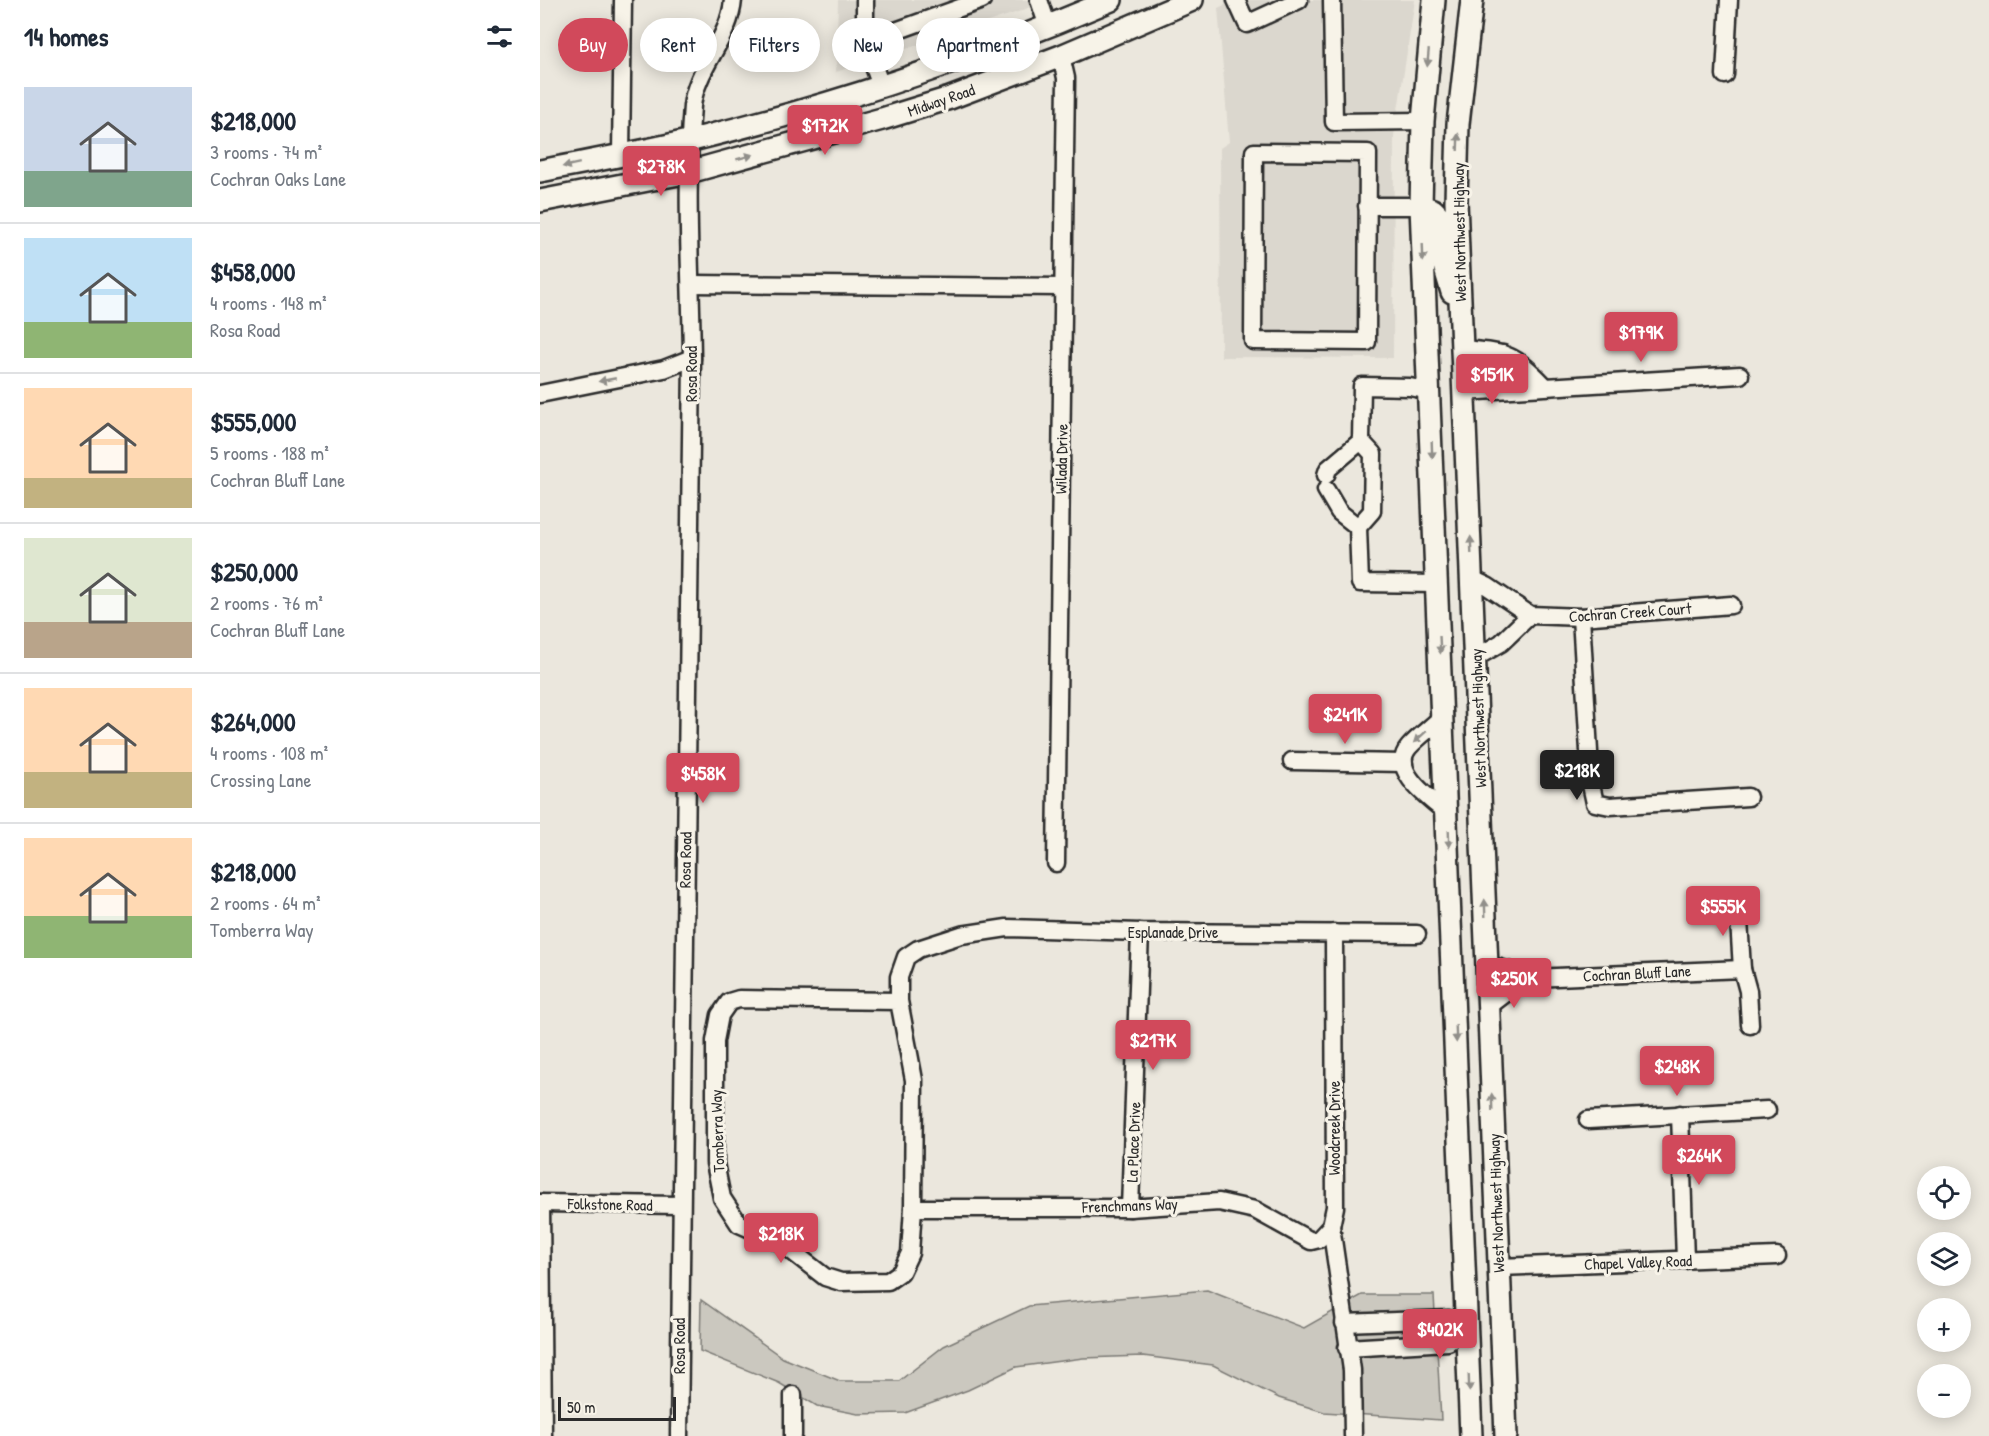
<!DOCTYPE html>
<html lang="en">
<head>
<meta charset="utf-8">
<style>
  body { margin:0; font-family:"Patrick Hand",sans-serif; background:#f6f6f7; color:#1f2937; height:100vh; display:flex; flex-direction:column; font-size:22px; white-space:nowrap }
  * { box-sizing:border-box; margin:0 }
  p { font-size:20px; color:#747a83 }
  .icon { flex:none; width:33px; height:33px; fill:none; stroke:currentColor; stroke-width:2; stroke-linecap:round; stroke-linejoin:round }
  .map { position:relative; flex:1; overflow:hidden }
  .side { display:flex; flex-direction:column; background:#fff; width:540px }
  .side>* { flex:none }
  .banner { position:absolute; left:18px; top:18px; width:570px; height:54px; display:flex; gap:12px }
  .tools { position:absolute; left:1377px; top:1166px; display:grid; gap:12px }
  .tools a { display:grid; place-items:center; width:54px; height:54px; border-radius:50%; background:#fff; box-shadow:0 3px 15px #0003; font-size:30px }
  .scale { position:absolute; left:18px; bottom:15px; width:118px; box-sizing:border-box; padding-left:6px; border:3px solid #2b2b2b; border-top:0; font-size:16px; line-height:21px; white-space:nowrap; color:#2b2b2b; -webkit-text-stroke:4px #f7f3e8; paint-order:stroke }
  .price { position:absolute; translate:-50% -51px; padding:0 14px; border-radius:6px; background:#d1495b; color:#fff; font-size:20px; line-height:39px; filter:drop-shadow(0 2px 3px #0008) }
  .price::after { content:''; position:absolute; left:50%; top:36px; width:18px; height:14px; margin-left:-9px; background:inherit; clip-path:polygon(0 0,100% 0,50% 100%) }
  .price.on { background:#222; color:#fff }
  ul { padding:0; list-style:none }
  li { display:flex; align-items:center; gap:18px; height:150px; padding:0 24px }
  li+li { border-top:2px solid #e0e1e3 }
  li span { display:grid; place-items:center; flex:none; width:168px; height:120px; border-radius:0px; color:#555 }
  li>.icon { margin-inline-start:auto }
  span .icon { width:72px; height:72px; fill:#fffc; stroke-width:1 }
  li b { font-size:26px }
  h2 { display:flex; justify-content:space-between; align-items:center; height:72px; padding:0 24px; font-size:26px }
  .tag { padding:0 21px; border-radius:27px; background:#fff; box-shadow:0 3px 15px #0003; font-size:21px; line-height:54px }
  .tag.on { background:#d1495b; color:#fff }
  main { display:flex; flex:1; min-height:0 }
  .map>svg:first-child { display:block }
</style>
</head>
<body>
<main>
<section class="side">
<h2>14 homes<svg class="icon" aria-label="filters" viewBox="0 0 24 24"><path d="M4 7h16M4 17h16"/><circle cx="9" cy="7" r="2"/><circle cx="15" cy="17" r="2"/></svg></h2>
<ul>
<li><span style="background:linear-gradient(#c9d6e8 70%,#7fa58c 0)"><svg class="icon" aria-label="home" viewBox="0 0 24 24"><path d="M3 11l9-7 9 7M6 9v11h12V9"/></svg></span><div><b>$218,000</b><p>3 rooms · 74 m²</p><p>Cochran Oaks Lane</p></div></li>
<li><span style="background:linear-gradient(#bfe0f5 70%,#8fb573 0)"><svg class="icon" aria-label="home" viewBox="0 0 24 24"><path d="M3 11l9-7 9 7M6 9v11h12V9"/></svg></span><div><b>$458,000</b><p>4 rooms · 148 m²</p><p>Rosa Road</p></div></li>
<li><span style="background:linear-gradient(#ffd9b3 75%,#c2b280 0)"><svg class="icon" aria-label="home" viewBox="0 0 24 24"><path d="M3 11l9-7 9 7M6 9v11h12V9"/></svg></span><div><b>$555,000</b><p>5 rooms · 188 m²</p><p>Cochran Bluff Lane</p></div></li>
<li><span style="background:linear-gradient(#dfe7d0 70%,#b9a48a 0)"><svg class="icon" aria-label="home" viewBox="0 0 24 24"><path d="M3 11l9-7 9 7M6 9v11h12V9"/></svg></span><div><b>$250,000</b><p>2 rooms · 76 m²</p><p>Cochran Bluff Lane</p></div></li>
<li><span style="background:linear-gradient(#ffd9b3 70%,#c2b280 0)"><svg class="icon" aria-label="home" viewBox="0 0 24 24"><path d="M3 11l9-7 9 7M6 9v11h12V9"/></svg></span><div><b>$264,000</b><p>4 rooms · 108 m²</p><p>Crossing Lane</p></div></li>
<li><span style="background:linear-gradient(#ffd9b3 65%,#8fb573 0)"><svg class="icon" aria-label="home" viewBox="0 0 24 24"><path d="M3 11l9-7 9 7M6 9v11h12V9"/></svg></span><div><b>$218,000</b><p>2 rooms · 64 m²</p><p>Tomberra Way</p></div></li>
</ul>
</section>
<div class="map">
<svg width="1449" height="1436" viewBox="0 0 1449 1436">
  <rect width="100%" height="100%" fill="#ebe7dd"/>
  <filter id="ink" filterUnits="userSpaceOnUse"><feTurbulence type="fractalNoise" baseFrequency=".0167" numOctaves="2"/><feDisplacementMap in="SourceGraphic" scale="12" xChannelSelector="R" yChannelSelector="G"/><feConvolveMatrix kernelMatrix="1 2 1 2 8 2 1 2 1" color-interpolation-filters="sRGB"/></filter>
  <g filter="url(#ink)">
    <g fill="#dbd7ce">
      <polygon points="298,0 506,0 481,11 296,72"/>
      <polygon points="695,0 875,0 854,136 853,358 681,357 680,148 689,142 678,8"/>
    </g>
    <polygon fill="#cbc8bf" stroke="#7b7a75" stroke-width="1.5" points="667,1290 764,1328 822,1295 894,1295 901,1420 784,1412 739,1398 673,1365 603,1356 543,1358 476,1367 428,1390 365,1413 318,1414 277,1406 239,1383 160,1351 161,1300 243,1358 300,1381 359,1381 404,1346 489,1306"/>
    <g fill="none" stroke-linecap="round" stroke-linejoin="round">
      <defs>
        <g id="minor">
          <polyline points="325,0 325,42 341,86"/>
          <polyline points="499,0 508,27"/>
          <polyline points="696,0 707,24 759,0"/>
          <polyline points="792,0 794,122 883,121"/>
          <polyline points="325,42 442,0"/>
          <polyline points="1185,75 1189,0"/>
          <polygon points="714,152 828,153 827,342 713,341"/>
          <polyline points="81,154 83,0"/>
          <polyline points="827,206 881,206"/>
          <polyline points="151,284 523,287"/>
          <path d="M922,349C967,353 972,352 1004,385"/>
          <polyline points="963,354 968,370 968,387"/>
          <polyline points="890,391 870,387 822,386 821,441 833,454 832,511 818,527 820,583 897,584"/>
          <polyline points="923,392 1200,375"/>
          <polyline points="0,394 124,369 152,358"/>
          <polyline points="786,475 788,469 821,441"/>
          <polyline points="786,490 799,512 818,527"/>
          <polyline points="932,579 947,586 990,615 1041,617 1191,605"/>
          <polyline points="1041,617 1051,785 1055,803 1070,806 1208,797"/>
          <polyline points="935,658 961,643 990,615"/>
          <path d="M904,715C893,726 879,736 869,747C848,771 892,800 908,814"/>
          <polyline points="752,761 864,763"/>
          <polyline points="516,863 526,78 521,56"/>
          <polyline points="1198,904 1202,969"/>
          <polyline points="794,933 795,1207 791,1226 812,1370 813,1436"/>
          <polyline points="947,964 993,978 1202,969 1208,991 1210,1025"/>
          <polyline points="359,1001 199,999 189,1002 180,1015 175,1041 175,1163 182,1198 199,1224 240,1242 285,1277 301,1282 348,1281 361,1272 370,1253 373,1208 374,1080 359,1001 359,977 366,957 378,949 421,935 467,928 600,932 877,934"/>
          <polyline points="948,1007 974,987 993,978"/>
          <polyline points="1140,1114 1145,1260"/>
          <polyline points="1048,1120 1227,1110"/>
          <polyline points="0,1203 140,1205"/>
          <polyline points="1,1203 3,1436"/>
          <polyline points="373,1208 590,1208 679,1202 715,1210 771,1241 779,1239 791,1226"/>
          <polyline points="590,1208 600,932"/>
          <polyline points="959,1267 1237,1256"/>
          <polyline points="804,1323 909,1319 927,1330 908,1342 807,1348"/>
          <path d="M139,1436L152,358C151,274 145,190 152,106C156,68 190,39 193,0"/>
          <polyline points="253,1436 253,1395"/>
        </g>
        <g id="major">
          <polyline points="894,0 883,121 881,206 931,1436"/>
          <polyline points="932,0 918,124 916,201 966,1436"/>
          <path d="M0,171C51,161 102,152 152,140C295,105 436,58 571,0"/>
          <polyline points="0,201 149,172 342,119 410,98 521,56 652,0"/>
          <polyline points="881,206 893,210 898,215 901,255 912,292"/>
        </g>
      </defs>
      <use href="#minor" stroke="#2b2b2b" stroke-width="21"/>
      <use href="#major" stroke="#2b2b2b" stroke-width="26"/>
      <use href="#minor" stroke="#f7f3e8" stroke-width="16"/>
      <use href="#major" stroke="#f7f3e8" stroke-width="21"/>
    </g>
    <defs><path id="oneway-solid" d="M-6-.8H1V-3.2L6.5 0L1 3.2V.8H-6Z" transform="scale(1.5)"/></defs>
    <g fill="#918f8a">
      <use href="#oneway-solid" transform="translate(888 58) rotate(95)"/>
      <use href="#oneway-solid" transform="translate(918 142) rotate(-88)"/>
      <use href="#oneway-solid" transform="translate(205 157) rotate(-15)"/>
      <use href="#oneway-solid" transform="translate(31 165) rotate(168)"/>
      <use href="#oneway-solid" transform="translate(883 253) rotate(88)"/>
      <use href="#oneway-solid" transform="translate(67 380) rotate(169)"/>
      <use href="#oneway-solid" transform="translate(892 450) rotate(88)"/>
      <use href="#oneway-solid" transform="translate(931 545) rotate(-92)"/>
      <use href="#oneway-solid" transform="translate(900 645) rotate(87)"/>
      <use href="#oneway-solid" transform="translate(880 737) rotate(138)"/>
      <use href="#oneway-solid" transform="translate(909 839) rotate(88)"/>
      <use href="#oneway-solid" transform="translate(945 908) rotate(-92)"/>
      <use href="#oneway-solid" transform="translate(916 1034) rotate(88)"/>
      <use href="#oneway-solid" transform="translate(952 1102) rotate(-92)"/>
      <use href="#oneway-solid" transform="translate(929 1383) rotate(88)"/>
    </g>
  </g>
  <g text-anchor="middle" dominant-baseline="central" stroke-width="6" stroke-linejoin="round" paint-order="stroke">
    <g font-size="16" fill="#2b2b2b" stroke="#f7f3e8">
      <text transform="translate(401 100) rotate(-19)">Midway Road</text>
      <text transform="translate(919 232) rotate(-91)">West Northwest Highway</text>
      <text transform="translate(151 374) rotate(-90)">Rosa Road</text>
      <text transform="translate(521 459) rotate(-89)">Wilada Drive</text>
      <text transform="translate(1090 612) rotate(-4)">Cochran Creek Court</text>
      <text transform="translate(938 718) rotate(-92)">West Northwest Highway</text>
      <text transform="translate(145 860) rotate(-89)">Rosa Road</text>
      <text x="633" y="932">Esplanade Drive</text>
      <text transform="translate(1097 973) rotate(-3)">Cochran Bluff Lane</text>
      <text transform="translate(794 1128) rotate(-90)">Woodcreek Drive</text>
      <text transform="translate(177 1131) rotate(-92)">Tomberra Way</text>
      <text transform="translate(593 1142) rotate(-88)">La Place Drive</text>
      <text transform="translate(956 1203) rotate(-92)">West Northwest Highway</text>
      <text transform="translate(70 1204) rotate(1)">Folkstone Road</text>
      <text transform="translate(590 1205) rotate(-2)">Frenchmans Way</text>
      <text transform="translate(1098 1262) rotate(-2)">Chapel Valley Road</text>
      <text transform="translate(139 1346) rotate(-90)">Rosa Road</text>
    </g>
  </g>
</svg>
<div class="tools">
<a><svg class="icon" aria-label="locate" viewBox="0 0 24 24"><circle cx="12" cy="12" r="6"/><path d="M12 2v4M12 18v4M2 12h4M18 12h4"/></svg></a>
<a><svg class="icon" aria-label="layers" viewBox="0 0 24 24"><path d="M12 4l9 5-9 5-9-5zM3 14l9 5 9-5"/></svg></a>
<a>+</a>
<a>−</a>
</div>
<div class="scale">50 m</div>
<b class="price" style="left:285px;top:156px">$172K</b>
<b class="price" style="left:121px;top:197px">$278K</b>
<b class="price" style="left:1101px;top:363px">$179K</b>
<b class="price" style="left:952px;top:405px">$151K</b>
<b class="price" style="left:805px;top:745px">$241K</b>
<b class="price on" style="left:1037px;top:801px">$218K</b>
<b class="price" style="left:163px;top:804px">$458K</b>
<b class="price" style="left:1183px;top:937px">$555K</b>
<b class="price" style="left:974px;top:1009px">$250K</b>
<b class="price" style="left:613px;top:1071px">$217K</b>
<b class="price" style="left:1137px;top:1097px">$248K</b>
<b class="price" style="left:1159px;top:1186px">$264K</b>
<b class="price" style="left:241px;top:1264px">$218K</b>
<b class="price" style="left:900px;top:1360px">$402K</b>
<div class="banner">
<a class="tag on">Buy</a>
<a class="tag">Rent</a>
<a class="tag">Filters</a>
<a class="tag">New</a>
<a class="tag">Apartment</a>
</div>
</div>
</main>
</body>
</html>
